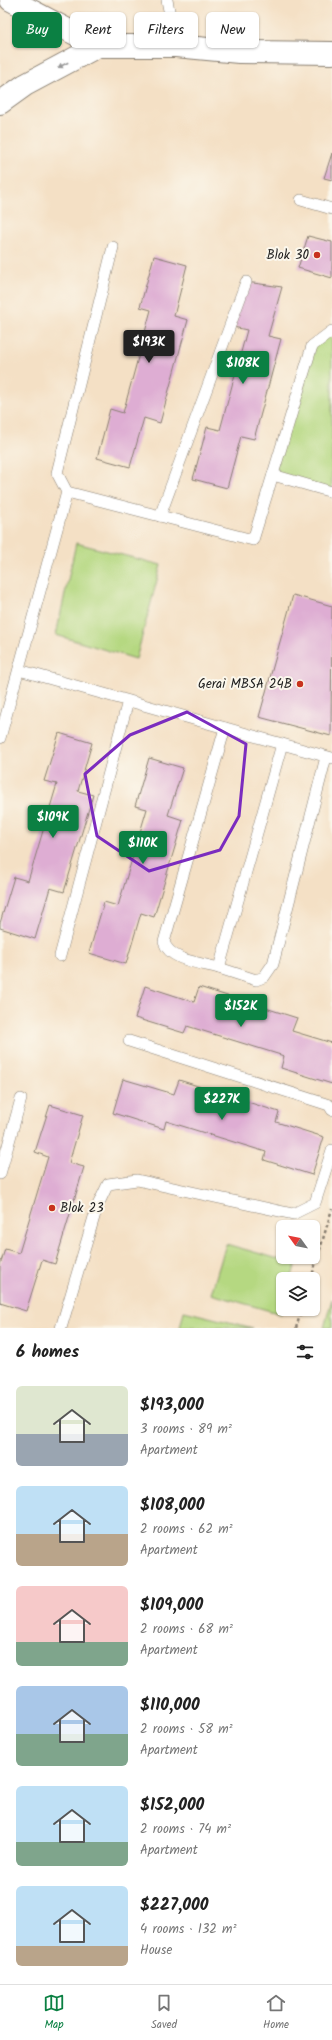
<!DOCTYPE html>
<html lang="en">
<head>
<meta charset="utf-8">
<style>
  body { margin:0; font-family:Kalam,sans-serif; background:#f2f2f2; color:#222; height:100vh; display:flex; flex-direction:column; font-size:15px; white-space:nowrap }
  * { box-sizing:border-box; margin:0 }
  p { font-size:13px; color:#767676 }
  .icon { flex:none; width:22px; height:22px; fill:none; stroke:currentColor; stroke-width:2; stroke-linecap:round; stroke-linejoin:round }
  .map { position:relative; height:1328px; overflow:hidden }
  .drawer { display:flex; flex-direction:column; background:#fff; flex:1 }
  .drawer>* { flex:none }
  .hud { position:absolute; left:12px; top:12px; width:308px; height:36px; display:flex; gap:8px }
  .needle { width:26px; rotate:303deg }
  .controls { position:absolute; left:276px; top:1220px; display:grid; gap:8px }
  .controls a { display:grid; place-items:center; width:44px; height:44px; border-radius:6px; background:#fff; box-shadow:0 1px 3px #0004; font-size:20px }
  .price { position:absolute; translate:-50% -34px; padding:0 9px; border-radius:4px; background:#0b8043; color:#fff; font-size:13px; line-height:26px; filter:drop-shadow(0 1px 2px #0008) }
  .price::after { content:''; position:absolute; left:50%; top:24px; width:12px; height:9px; margin-left:-6px; background:inherit; clip-path:polygon(0 0,100% 0,50% 100%) }
  .price.active { background:#222; color:#fff }
  ul { padding:0; list-style:none }
  li { display:flex; align-items:center; gap:12px; height:100px; padding:0 16px }
  li span { display:grid; place-items:center; flex:none; width:112px; height:80px; border-radius:6px; color:#555 }
  li>.icon { margin-inline-start:auto }
  span .icon { width:48px; height:48px; fill:#fffc; stroke-width:1 }
  li b { font-size:17px }
  h2 { display:flex; justify-content:space-between; align-items:center; height:48px; padding:0 16px; font-size:17px }
  .pill { padding:0 14px; border-radius:6px; background:#fff; box-shadow:0 1px 3px #0004; font-size:14px; line-height:36px }
  .pill.active { background:#0b8043; color:#fff }
  .tabs { display:flex; justify-content:space-around; align-items:center; height:56px; border-top:1px solid #e0e0e0; background:#fff; font-size:11px; color:#767676 }
  .tabs a { display:grid; justify-items:center; gap:2px }
  .tabs .active { color:#0b8043 }
  .map>svg:first-child { display:block }
</style>
</head>
<body>
<div class="map">
<svg width="332" height="1328" viewBox="0 0 332 1328">
  <rect width="100%" height="100%" fill="#fbf7ec"/>
  <filter id="ink" filterUnits="userSpaceOnUse"><feTurbulence type="fractalNoise" baseFrequency=".025" numOctaves="2"/><feDisplacementMap in="SourceGraphic" scale="8" xChannelSelector="R" yChannelSelector="G"/><feConvolveMatrix kernelMatrix="1 2 1 2 8 2 1 2 1" color-interpolation-filters="sRGB"/></filter>
  <filter id="wash" filterUnits="userSpaceOnUse"><feTurbulence type="fractalNoise" baseFrequency=".012" numOctaves="4" result="noise"/><feDisplacementMap in="SourceGraphic" scale="16" xChannelSelector="R" yChannelSelector="G"/><feGaussianBlur stdDeviation="0.9" result="paint"/><feColorMatrix in="noise" values="0 0 0 0 0 0 0 0 0 0 0 0 0 0 0 0 0 1.4 0 .05"/><feComposite in="paint" operator="in"/></filter>
  <g filter="url(#wash)">
    <rect width="100%" height="100%" fill="#f4e0c5"/>
    <g fill="#b5d881" stroke="#687a4e">
      <polygon points="332,331 332,492 273,475 312,346"/>
      <polygon points="76,543 161,565 136,659 56,635"/>
      <polygon points="226,1244 296,1264 291,1279 283,1279 281,1314 211,1294"/>
      <polygon points="332,1299 332,1328 324,1328"/>
      <polygon points="184,1311 253,1328 180,1328"/>
    </g>
    <g id="blocks">
      <g fill="#deadd3">
        <polygon points="332,153 332,180 324,178"/>
        <polygon points="308,236 332,242 332,278 298,268"/>
        <polygon points="154,256 187,265 174,316 188,320 160,423 144,418 130,467 97,458 110,409 123,413 151,310 140,307"/>
        <polygon points="246,282 282,287 268,336 281,339 254,439 241,436 227,488 193,479 207,427 220,430 247,330 233,327"/>
        <polygon points="293,595 332,606 331,736 259,717"/>
        <polygon points="59,733 92,743 78,791 93,795 64,892 50,888 35,939 0,928 0,923 14,877 28,881 57,784 44,781"/>
        <polygon points="149,758 183,768 168,815 183,820 154,917 141,913 126,964 89,953 104,902 118,906 147,809 135,806"/>
        <polygon points="145,986 194,1002 199,987 297,1018 292,1031 332,1043 332,1084 281,1068 284,1056 187,1026 184,1033 135,1018"/>
        <polygon points="123,1079 174,1094 179,1080 279,1112 276,1122 324,1137 312,1175 264,1160 266,1152 166,1121 164,1129 113,1113"/>
        <polygon points="50,1105 83,1115 69,1163 84,1167 55,1264 42,1260 26,1311 0,1303 0,1265 5,1249 19,1253 48,1157 35,1152"/>
      </g>
    </g>
  </g>
  <g filter="url(#ink)">
    <use href="#blocks" fill-opacity="0" stroke="#887e70" stroke-width="1"/>
    <g fill="none" stroke-linecap="round" stroke-linejoin="round">
      <defs>
        <g id="service">
          <polyline points="167,0 176,46"/>
          <polyline points="301,200 332,209"/>
          <polyline points="273,475 332,492"/>
          <polyline points="67,492 253,540 312,346 332,331"/>
          <polyline points="160,516 246,282"/>
          <polyline points="19,670 332,758"/>
          <path d="M225,728L164,942C170,961 201,963 219,968L282,744"/>
          <polyline points="0,738 67,492 57,473 113,247"/>
          <polyline points="60,956 128,701"/>
          <polyline points="219,968 256,980 264,977 273,964 326,757"/>
          <polyline points="129,1041 329,1105 332,1110"/>
          <polyline points="0,1174 21,1099"/>
          <polyline points="61,1328 97,1207 108,1184 137,1180 293,1214 315,1203 332,1150"/>
        </g>
        <g id="tertiary">
          <polyline points="11,0 98,46 176,46 239,52 332,53"/>
          <polyline points="0,103 25,85 98,46"/>
        </g>
      </defs>
      <use href="#service" stroke="#887e70" stroke-width="12"/>
      <use href="#tertiary" stroke="#887e70" stroke-width="24"/>
      <g stroke="#887e70" stroke-width="2.5" stroke-dasharray="3 3" stroke-linecap="butt">
        <polyline points="311,1279 332,1209"/>
        <polyline points="296,1328 302,1309"/>
      </g>
      <use href="#service" stroke="#fff" stroke-width="11"/>
      <use href="#tertiary" stroke="#fff" stroke-width="22"/>
    </g>
    <defs><path id="oneway-solid" d="M-6-.8H1V-3.2L6.5 0L1 3.2V.8H-6Z"/></defs>
    <use fill="#999" href="#oneway-solid" transform="translate(63 65) rotate(152)"/>
  </g>
  <path fill="none" stroke="#7b2cbf" stroke-width="3" stroke-linejoin="round" d="M187,712L246,744L239,816L220,850L149,871L97,836L85,774L130,735Z"/>
  <g fill="#c8321e" stroke="#fbf7ec" stroke-width="1.5">
    <circle cx="317" cy="255" r="4"/>
    <circle cx="300" cy="684" r="4"/>
    <circle cx="52" cy="1208" r="4"/>
  </g>
  <g text-anchor="middle" dominant-baseline="central" stroke-width="4" stroke-linejoin="round" paint-order="stroke">
    <g font-size="13" fill="#1c1c1c" stroke="#fbf7ec" text-anchor="end">
      <text x="309" y="255">Blok 30</text>
      <text x="292" y="684">Gerai MBSA 24B</text>
      <text x="60" y="1208" text-anchor="start">Blok 23</text>
    </g>
  </g>
</svg>
<div class="controls">
<a><svg class="needle" viewBox="-14 -14 28 28"><path d="M0-13l5 13h-10z" fill="#e53935"/><path d="M0 13l5-13h-10z" fill="#767676"/></svg></a>
<a><svg class="icon" aria-label="layers" viewBox="0 0 24 24"><path d="M12 4l9 5-9 5-9-5zM3 14l9 5 9-5"/></svg></a>
</div>
<b class="price active" style="left:149px;top:364px">$193K</b>
<b class="price" style="left:243px;top:385px">$108K</b>
<b class="price" style="left:53px;top:839px">$109K</b>
<b class="price" style="left:143px;top:865px">$110K</b>
<b class="price" style="left:241px;top:1028px">$152K</b>
<b class="price" style="left:222px;top:1121px">$227K</b>
<div class="hud">
<a class="pill active">Buy</a>
<a class="pill">Rent</a>
<a class="pill">Filters</a>
<a class="pill">New</a>
</div>
</div>
<section class="drawer">
<h2>6 homes<svg class="icon" aria-label="filters" viewBox="0 0 24 24"><path d="M4 7h16M4 17h16"/><circle cx="9" cy="7" r="2"/><circle cx="15" cy="17" r="2"/></svg></h2>
<ul>
<li><span style="background:linear-gradient(#dfe7d0 60%,#9aa5b1 0)"><svg class="icon" aria-label="home" viewBox="0 0 24 24"><path d="M3 11l9-7 9 7M6 9v11h12V9"/></svg></span><div><b>$193,000</b><p>3 rooms · 89 m²</p><p>Apartment</p></div></li>
<li><span style="background:linear-gradient(#bfe0f5 60%,#b9a48a 0)"><svg class="icon" aria-label="home" viewBox="0 0 24 24"><path d="M3 11l9-7 9 7M6 9v11h12V9"/></svg></span><div><b>$108,000</b><p>2 rooms · 62 m²</p><p>Apartment</p></div></li>
<li><span style="background:linear-gradient(#f6c9c9 70%,#7fa58c 0)"><svg class="icon" aria-label="home" viewBox="0 0 24 24"><path d="M3 11l9-7 9 7M6 9v11h12V9"/></svg></span><div><b>$109,000</b><p>2 rooms · 68 m²</p><p>Apartment</p></div></li>
<li><span style="background:linear-gradient(#a9c7e8 60%,#7fa58c 0)"><svg class="icon" aria-label="home" viewBox="0 0 24 24"><path d="M3 11l9-7 9 7M6 9v11h12V9"/></svg></span><div><b>$110,000</b><p>2 rooms · 58 m²</p><p>Apartment</p></div></li>
<li><span style="background:linear-gradient(#bfe0f5 70%,#7fa58c 0)"><svg class="icon" aria-label="home" viewBox="0 0 24 24"><path d="M3 11l9-7 9 7M6 9v11h12V9"/></svg></span><div><b>$152,000</b><p>2 rooms · 74 m²</p><p>Apartment</p></div></li>
<li><span style="background:linear-gradient(#bfe0f5 75%,#b9a48a 0)"><svg class="icon" aria-label="home" viewBox="0 0 24 24"><path d="M3 11l9-7 9 7M6 9v11h12V9"/></svg></span><div><b>$227,000</b><p>4 rooms · 132 m²</p><p>House</p></div></li>
</ul>
</section>
<nav class="tabs">
<a class="active"><svg class="icon" aria-label="map" viewBox="0 0 24 24"><path d="M3 6l6-2 6 2 6-2v14l-6 2-6-2-6 2zM9 4v14M15 6v14"/></svg>Map</a>
<a><svg class="icon" aria-label="saved" viewBox="0 0 24 24"><path d="M7 4h10v16l-5-4-5 4z"/></svg>Saved</a>
<a><svg class="icon" aria-label="home" viewBox="0 0 24 24"><path d="M3 11l9-7 9 7M6 9v11h12V9"/></svg>Home</a>
</nav>
</body>
</html>
